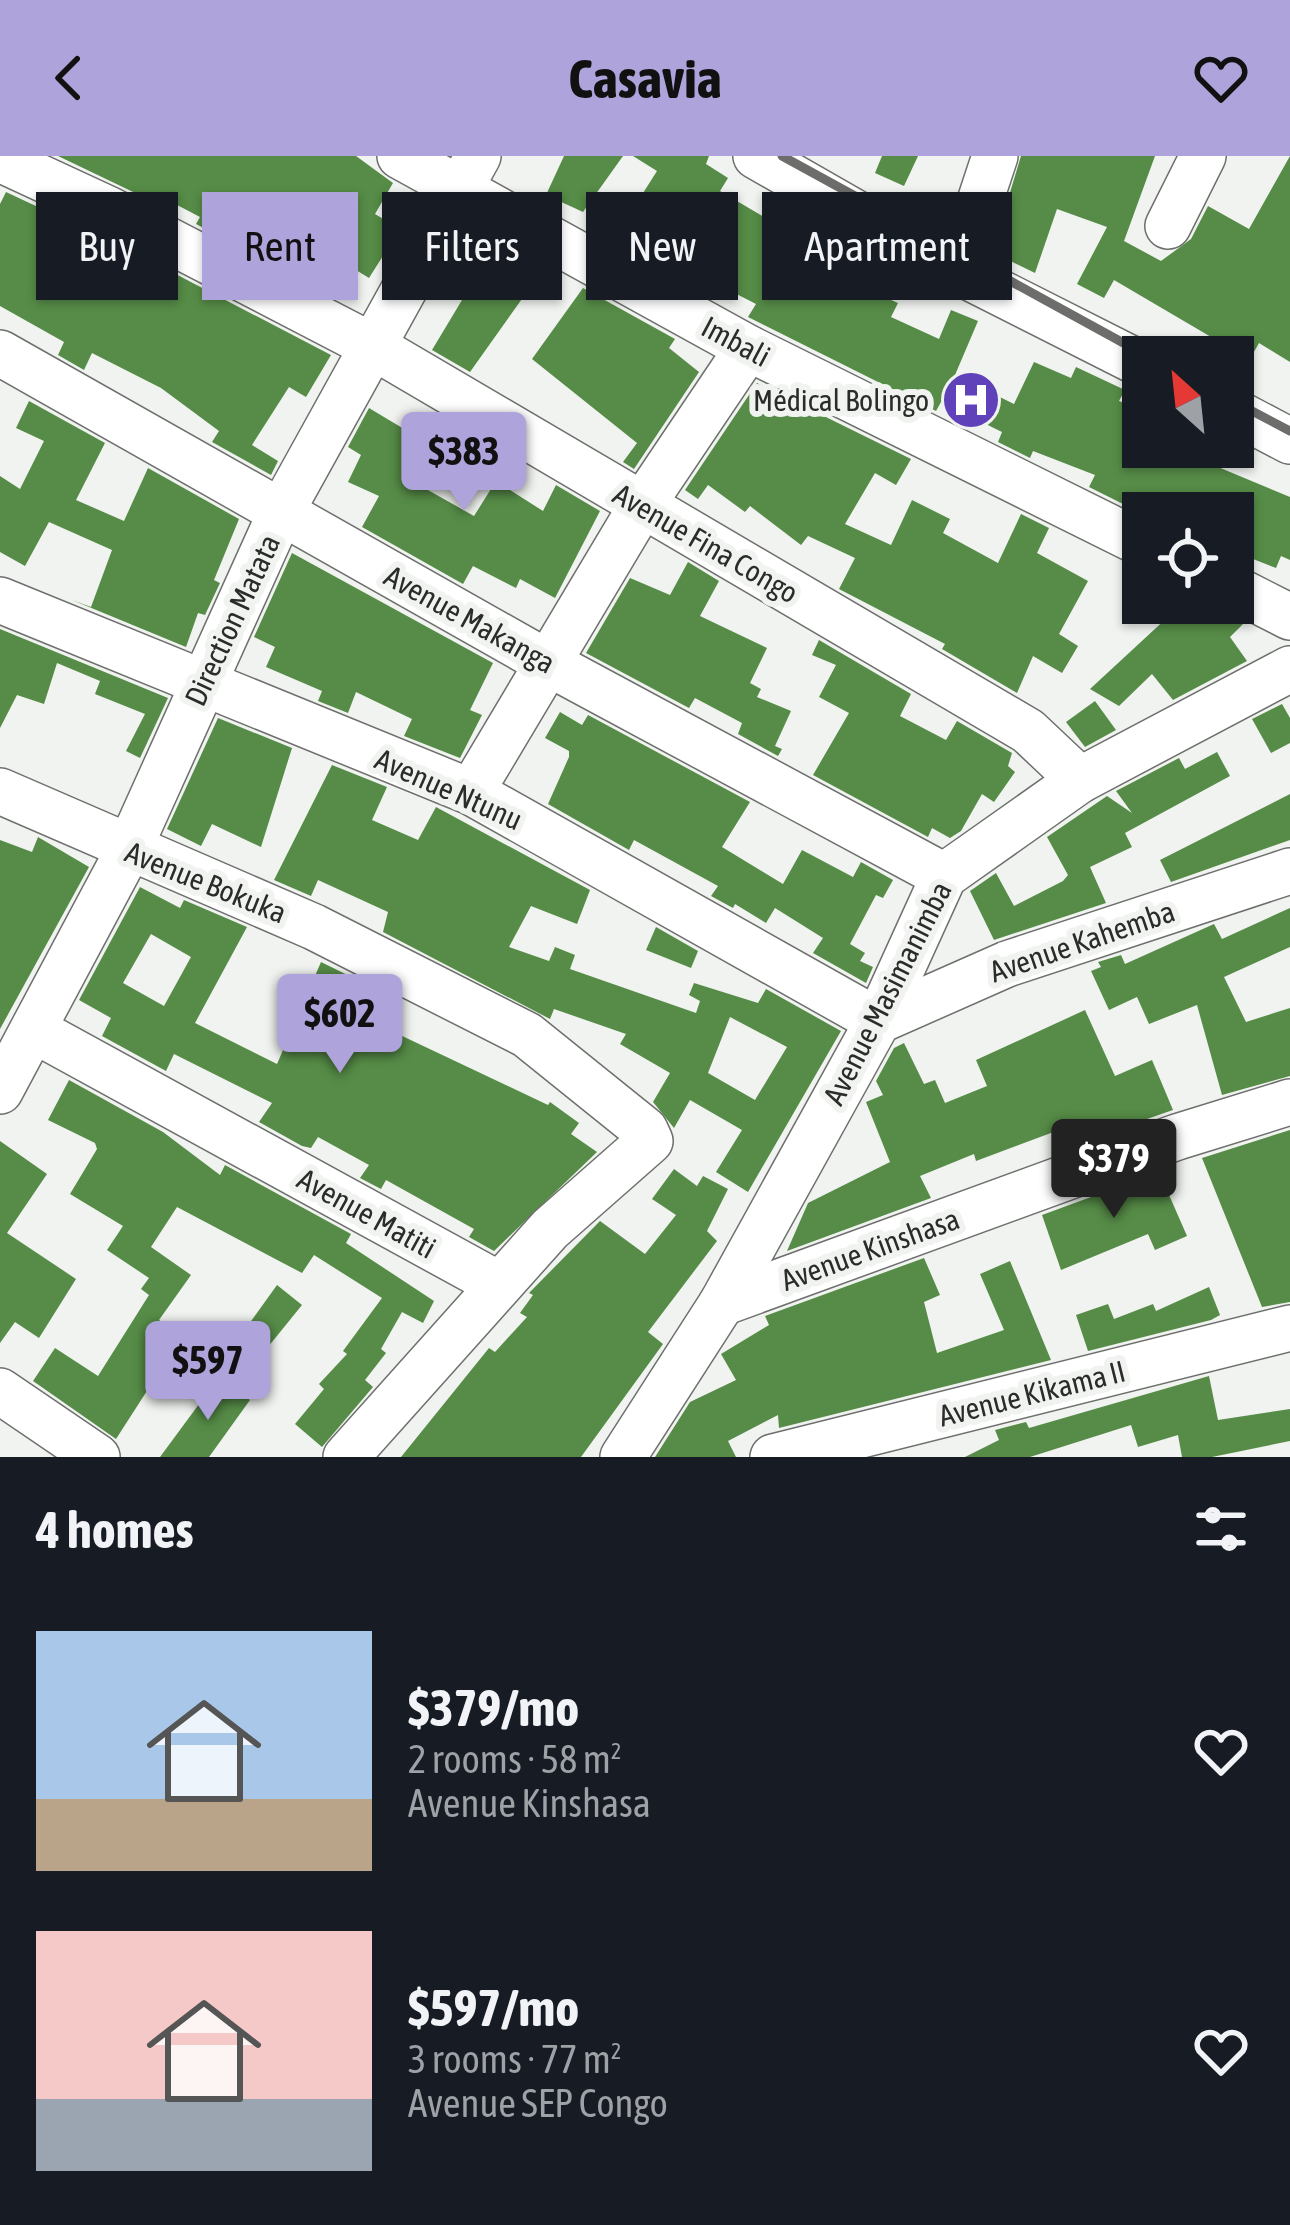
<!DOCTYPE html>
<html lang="en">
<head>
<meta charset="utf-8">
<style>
  body { margin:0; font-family:"Asap Condensed",sans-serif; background:#242831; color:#f1f3f6; height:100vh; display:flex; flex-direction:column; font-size:45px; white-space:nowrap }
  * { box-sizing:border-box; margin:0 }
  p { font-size:39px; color:#9ea1a6 }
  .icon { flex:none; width:66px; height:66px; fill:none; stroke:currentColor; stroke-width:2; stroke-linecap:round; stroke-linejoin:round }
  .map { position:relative; height:1301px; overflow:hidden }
  .sheet { display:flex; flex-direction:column; background:#171b24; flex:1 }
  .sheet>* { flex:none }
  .banner { position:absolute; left:36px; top:36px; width:1218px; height:108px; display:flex; gap:24px }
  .needle { width:78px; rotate:333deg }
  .fabs { position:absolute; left:1122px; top:180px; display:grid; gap:24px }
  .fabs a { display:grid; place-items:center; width:132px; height:132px; border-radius:0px; background:#171b24; box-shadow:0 3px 9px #0004; font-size:60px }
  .price { position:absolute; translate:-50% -102px; padding:0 27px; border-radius:12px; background:#afa3db; color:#111; font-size:39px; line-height:78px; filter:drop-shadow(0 3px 6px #0008) }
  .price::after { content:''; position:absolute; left:50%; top:72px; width:36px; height:27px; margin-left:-18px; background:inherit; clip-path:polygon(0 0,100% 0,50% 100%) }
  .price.active { background:#222; color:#fff }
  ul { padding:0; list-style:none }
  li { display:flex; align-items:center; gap:36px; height:300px; padding:0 36px }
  li span { display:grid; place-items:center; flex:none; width:336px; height:240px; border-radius:0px; color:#555 }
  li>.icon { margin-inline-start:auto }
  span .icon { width:144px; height:144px; fill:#fffc; stroke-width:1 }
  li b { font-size:51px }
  h2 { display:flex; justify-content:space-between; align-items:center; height:144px; padding:0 36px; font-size:51px }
  .chip { padding:0 42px; border-radius:0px; background:#171b24; box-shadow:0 3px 9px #0004; font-size:42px; line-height:108px }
  .chip.active { background:#afa3db; color:#111 }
  header { display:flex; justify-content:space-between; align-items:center; height:156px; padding:0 36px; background:#afa3db; color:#111; font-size:54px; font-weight:700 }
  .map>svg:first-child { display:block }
</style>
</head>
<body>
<header><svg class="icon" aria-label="back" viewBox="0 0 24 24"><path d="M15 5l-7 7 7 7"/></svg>Casavia<svg class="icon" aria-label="heart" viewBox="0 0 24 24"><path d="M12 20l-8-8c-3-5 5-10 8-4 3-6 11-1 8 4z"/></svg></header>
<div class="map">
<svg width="1290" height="1301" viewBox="0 0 1290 1301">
  <rect width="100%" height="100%" fill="#f0f3ef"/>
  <g fill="#568c47" fill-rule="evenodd">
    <polygon points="58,0 356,0 393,27 375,58 400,73 369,122 322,93 311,116 279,100 293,73 249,46 230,86 196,68 200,61 158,39 154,46"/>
    <polygon points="564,0 623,0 583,56 546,39"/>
    <polygon points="633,0 709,0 706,8 728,22 720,35 776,68 763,95 804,118 814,100 844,117 841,122 898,147 891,161 939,183 951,154 978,165 955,219 1014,248 1034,206 1071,222 1076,211 1125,234 1119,245 1143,254 1143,291 1170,291 1290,341 1290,404 1281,400 1276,412 1233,395 1233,357 1143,358 1089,331 1095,319 1033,295 1030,302 998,286 1002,276 941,246 936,255 748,161 756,148 711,125 704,137 612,86 657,15"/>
    <polygon points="882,0 918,0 904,30 875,17"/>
    <polygon points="1021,0 1155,0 1124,85 1161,105 1191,83 1208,50 1249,73 1290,0 1290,206 1259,187 1251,201 1216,201 1223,188 1114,124 1104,142 1077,128 1107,71 1057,53 1035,117 992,96"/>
    <polygon points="6,36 117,88 107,105 153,133 166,113 331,199 306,241 289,231 252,289 278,305 271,319 212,286 219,275 161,232 92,197 84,214 58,199 64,186 0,150 0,48"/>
    <polygon points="474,94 529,133 470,216 432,194 471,129 457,119"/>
    <polygon points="583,132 675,183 669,192 699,216 634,313 623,306 637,287 532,203"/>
    <polygon points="757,227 911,303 896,329 875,317 845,368 891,389 912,344 950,363 943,377 998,407 1021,358 1049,372 1037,397 1088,425 1059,478 1078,490 1062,517 1033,500 1017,537 942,493 945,488 839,433 855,402 808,380 801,389 750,350 745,356 708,329 698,343 685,334"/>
    <polygon points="29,245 105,287 76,344 124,365 148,312 239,363 214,424 220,427 205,459 198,457 186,491 72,444 91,451 112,394 49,366 25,410 0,396 0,320 20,333 44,285 16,272"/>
    <polygon points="369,252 419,282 433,260 452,274 419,329 474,360 496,325 543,355 556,329 600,355 555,442 520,423 516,432 473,410 463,428 362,371 379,340 348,326 361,299 348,291"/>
    <polygon points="292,397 493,507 470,554 482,559 460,602 404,580 412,563 356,536 348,557 318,545 322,535 266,511 275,491 254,481"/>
    <polygon points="688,406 719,425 700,460 767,492 750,527 761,533 757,541 791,555 775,590 782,593 778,600 738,578 742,567 695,542 689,552 586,497 630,422 670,439"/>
    <polygon points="1183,447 1211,447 1243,468 1230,481 1247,505 1173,544 1152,518 1119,550 1090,533"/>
    <polygon points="0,473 168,542 140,602 126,595 145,558 95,538 100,525 57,507 44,548 17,539 0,572"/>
    <polygon points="819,484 911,538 900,560 946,584 957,565 1012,597 1008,610 1015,616 994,646 982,638 961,675 950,682 932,672 928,681 813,619 849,557 819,541 836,509 812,499"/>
    <polygon points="1095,545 1116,574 1085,591 1066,566"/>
    <polygon points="1282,548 1290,562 1290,587 1271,597 1252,563"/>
    <polygon points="560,556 582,569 588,559 750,646 722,691 783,728 802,694 853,721 861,706 893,724 883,742 876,739 850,788 865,797 860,805 873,811 866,827 813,797 823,782 775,752 766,767 735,748 733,752 711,740 718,730 634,684 629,694 548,648 569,601 569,595 545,582"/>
    <polygon points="218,562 292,592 261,691 212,668 201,690 167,673"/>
    <polygon points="1217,596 1230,620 1125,677 1132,691 1090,711 1106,747 994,784 970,735 996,717 1014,750 1063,725 1068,719 1047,681 1107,640 1132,657 1116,635 1179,602 1185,613"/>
    <path d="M332,609L387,631L372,664L418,684L436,651L590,734L577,768L531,750L509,791L549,805L555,791L575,799L570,813L696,857L700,845L689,839L694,827L758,847L766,833L841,875L748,1036L716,1016L742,974L690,944L674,972L653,946L670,917L620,888L626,878L554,853L550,863L383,776L388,756L318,724L311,740L274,724ZM730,861L787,891L755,944L708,917Z"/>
    <polygon points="1290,638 1290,684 1171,726 1160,704"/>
    <polygon points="38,681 89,711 0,873 0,684 32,696"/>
    <path d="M140,731L180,752L184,744L247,771L195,867L277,908L321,806L374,832L362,861L548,949L550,946L579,967L571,978L597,996L494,1095L469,1081L474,1073L386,1024L381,1033L360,1022L369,1009L318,981L311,992L302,990L259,966L272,947L174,898L166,915L102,880L111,862L79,844ZM151,778L191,801L164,850L123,827Z"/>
    <polygon points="1290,752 1290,791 1224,821 1246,866 1290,852 1290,920 1222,939 1197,849 1149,868 1137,841 1109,854 1091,815 1101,811 1098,806 1121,799 1125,808 1214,768 1222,783"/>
    <polygon points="656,771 698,795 691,812 646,794"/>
    <polygon points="1085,854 1115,920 1152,904 1173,954 1118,973 1116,968 1067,990 1059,974 976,1005 974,998 920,1020 931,1042 787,1095 808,1047 890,1006 866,946 883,939 876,925 894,892 904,887 924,928 935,924 945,947 987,930 976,904"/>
    <polygon points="69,924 163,976 220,1019 225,1009 351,1078 346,1087 434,1145 423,1167 402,1156 381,1193 386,1197 365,1224 373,1231 322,1291 295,1268 324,1233 319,1228 347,1198 343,1195 382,1142 314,1099 302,1117 177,1051 151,1091 191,1119 159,1164 183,1179 116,1283 33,1225 55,1192 98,1220 149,1139 141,1133 149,1122 107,1094 123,1070 70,1038 97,993 95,987 48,964"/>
    <polygon points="1290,974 1290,1146 1262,1151 1202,1002"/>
    <polygon points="0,985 47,1018 7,1077 76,1123 39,1182 15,1166 0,1187"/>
    <polygon points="674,1013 697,1030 703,1020 728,1033 707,1075 717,1085 648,1176 663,1188 581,1301 401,1301 489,1192 495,1196 527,1161 520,1157 533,1139 529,1137 600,1065 645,1098 676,1059 652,1043"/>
    <polygon points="1159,1016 1187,1080 1155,1094 1148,1078 1061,1114 1042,1059"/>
    <polygon points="924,1102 940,1139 924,1146 937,1197 1004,1174 980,1118 1010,1105 1051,1204 779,1272 778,1259 728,1285 736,1301 655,1301 690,1246 736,1224 721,1198 769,1169 765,1160"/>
    <polygon points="277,1129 302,1149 242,1223 221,1207"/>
    <polygon points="1209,1131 1220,1159 1211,1164 1088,1195 1076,1159 1108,1148 1114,1163 1153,1148 1156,1155"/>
    <polygon points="1209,1220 1218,1264 1290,1253 1290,1285 1212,1301 1182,1301 1178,1279 1138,1291 1131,1269 1030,1301 965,1301 999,1284 995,1274 1026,1266 1029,1272"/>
    <polygon points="219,1221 250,1244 209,1301 160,1301"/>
  </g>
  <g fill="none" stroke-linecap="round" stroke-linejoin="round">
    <defs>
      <g id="minor">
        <polyline points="400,0 748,192 1143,388"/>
        <polyline points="756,0 957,115 1143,209"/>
        <polyline points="0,3 110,54 374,191 1028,575 1080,624"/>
        <polyline points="1168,70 1203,0"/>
        <polyline points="957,115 995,0"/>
        <polyline points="0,197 548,507 944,720"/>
        <polyline points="1233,255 1290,285"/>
        <polyline points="1233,432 1290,461"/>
        <polyline points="0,444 471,636 878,865 1007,808 1290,715"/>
        <polyline points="0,635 314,771 527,879 645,974 650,985 550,1073 346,1301"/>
        <polyline points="471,636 641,351 748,192"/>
        <polyline points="34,874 498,1128"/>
        <polyline points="0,935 128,695 281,356 478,0"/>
        <polyline points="722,1147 1177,981 1290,946"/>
        <polyline points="0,1235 97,1301"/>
        <polyline points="623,1301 722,1147 878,865 944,720 1080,624 1290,513"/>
        <polyline points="773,1301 1290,1172"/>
      </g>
    </defs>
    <use href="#minor" stroke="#6d706c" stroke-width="48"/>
    <use href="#minor" stroke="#fff" stroke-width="45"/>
    <g stroke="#6d6e6c" stroke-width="9">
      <polyline points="782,0 1149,201"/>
      <polyline points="1233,245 1290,275"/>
    </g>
  </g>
  <defs>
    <symbol id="hospital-disc" viewBox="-11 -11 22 22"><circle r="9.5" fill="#5f41ba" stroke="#f0f3ef"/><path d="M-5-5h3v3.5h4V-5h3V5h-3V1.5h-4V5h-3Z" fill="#fff"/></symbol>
  </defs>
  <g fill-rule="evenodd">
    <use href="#hospital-disc" x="938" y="211" width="66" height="66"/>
  </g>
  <g text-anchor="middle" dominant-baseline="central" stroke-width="12" stroke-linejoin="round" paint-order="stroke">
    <g font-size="30" fill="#2b2c2a" stroke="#f0f3ef">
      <text transform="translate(736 185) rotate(28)">Imbali</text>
      <text transform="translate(706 387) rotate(30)">Avenue Fina Congo</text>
      <text transform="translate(470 463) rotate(29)">Avenue Makanga</text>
      <text transform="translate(232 464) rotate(-65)">Direction Matata</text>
      <text transform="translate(449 633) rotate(24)">Avenue Ntunu</text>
      <text transform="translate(206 726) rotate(22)">Avenue Bokuka</text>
      <text transform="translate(1082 785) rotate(-19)">Avenue Kahemba</text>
      <text transform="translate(887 837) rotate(-63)">Avenue Masimanimba</text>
      <text transform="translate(367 1057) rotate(29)">Avenue Matiti</text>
      <text transform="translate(870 1093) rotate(-20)">Avenue Kinshasa</text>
      <text transform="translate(1032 1237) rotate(-14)">Avenue Kikama II</text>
    </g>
    <g font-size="30" fill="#2b2c2a" stroke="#f0f3ef" text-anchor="end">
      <text x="929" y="244">Médical Bolingo</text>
    </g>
  </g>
</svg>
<div class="fabs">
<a><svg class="needle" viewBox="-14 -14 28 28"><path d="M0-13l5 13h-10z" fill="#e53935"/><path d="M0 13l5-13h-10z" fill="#9ea1a6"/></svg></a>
<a><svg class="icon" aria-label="locate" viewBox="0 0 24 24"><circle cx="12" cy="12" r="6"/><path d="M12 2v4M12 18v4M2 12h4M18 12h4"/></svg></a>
</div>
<b class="price" style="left:464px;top:358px">$383</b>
<b class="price" style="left:340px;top:920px">$602</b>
<b class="price active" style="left:1114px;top:1065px">$379</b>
<b class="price" style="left:208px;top:1267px">$597</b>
<div class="banner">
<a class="chip">Buy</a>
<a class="chip active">Rent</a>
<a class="chip">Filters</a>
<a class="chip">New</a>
<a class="chip">Apartment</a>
</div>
</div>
<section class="sheet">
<h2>4 homes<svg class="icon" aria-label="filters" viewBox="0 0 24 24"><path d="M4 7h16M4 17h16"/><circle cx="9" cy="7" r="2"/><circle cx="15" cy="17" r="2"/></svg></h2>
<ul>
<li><span style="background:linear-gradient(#a9c7e8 70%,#b9a48a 0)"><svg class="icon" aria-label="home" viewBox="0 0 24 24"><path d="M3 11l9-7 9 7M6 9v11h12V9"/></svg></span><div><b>$379/mo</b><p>2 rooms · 58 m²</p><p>Avenue Kinshasa</p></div><svg class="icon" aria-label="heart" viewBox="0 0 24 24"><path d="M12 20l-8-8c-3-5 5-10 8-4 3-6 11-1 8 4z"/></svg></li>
<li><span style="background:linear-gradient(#f6c9c9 70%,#9aa5b1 0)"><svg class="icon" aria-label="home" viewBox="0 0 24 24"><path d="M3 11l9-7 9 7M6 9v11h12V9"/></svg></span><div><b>$597/mo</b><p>3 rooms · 77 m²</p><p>Avenue SEP Congo</p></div><svg class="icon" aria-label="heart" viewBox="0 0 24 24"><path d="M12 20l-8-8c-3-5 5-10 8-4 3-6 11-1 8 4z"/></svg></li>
</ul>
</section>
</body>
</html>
